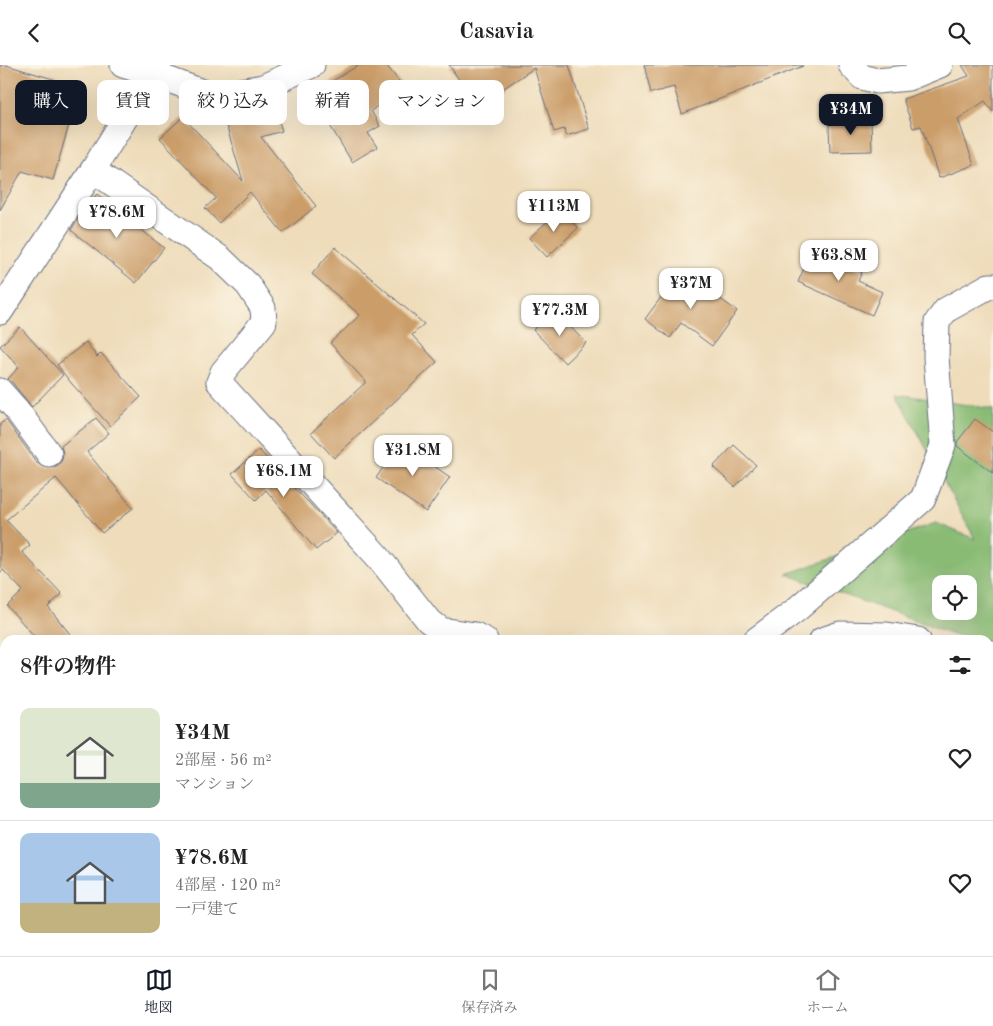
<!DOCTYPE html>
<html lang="ja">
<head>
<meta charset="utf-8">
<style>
  body { margin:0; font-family:"Old Standard TT","Noto Serif JP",serif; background:#f6f6f6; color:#222; height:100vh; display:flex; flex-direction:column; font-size:19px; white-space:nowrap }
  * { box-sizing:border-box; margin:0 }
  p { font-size:16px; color:#767676 }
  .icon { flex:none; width:28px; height:28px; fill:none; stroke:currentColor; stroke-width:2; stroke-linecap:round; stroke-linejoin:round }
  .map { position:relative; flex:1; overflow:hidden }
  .details { position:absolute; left:0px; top:570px; width:994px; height:321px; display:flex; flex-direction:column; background:#fff; border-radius:15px 15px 0 0; box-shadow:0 5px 20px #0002 }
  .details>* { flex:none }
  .banner { position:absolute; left:15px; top:15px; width:500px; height:45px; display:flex; gap:10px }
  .buttons { position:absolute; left:932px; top:510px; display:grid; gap:10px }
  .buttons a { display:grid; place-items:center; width:45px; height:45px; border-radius:10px; background:#fff; box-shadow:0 5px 20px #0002; font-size:25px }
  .price { position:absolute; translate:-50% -42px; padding:0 11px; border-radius:10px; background:#fff; color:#222; font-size:16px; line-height:32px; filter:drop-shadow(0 1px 2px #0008) }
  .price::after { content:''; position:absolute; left:50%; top:30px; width:15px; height:11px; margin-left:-8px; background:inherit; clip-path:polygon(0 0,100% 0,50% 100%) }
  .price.current { background:#111827; color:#fff }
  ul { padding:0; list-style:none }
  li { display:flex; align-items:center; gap:15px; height:125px; padding:0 20px }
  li+li { border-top:1px solid #e0e0e0 }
  li span { display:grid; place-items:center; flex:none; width:140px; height:100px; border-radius:10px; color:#555 }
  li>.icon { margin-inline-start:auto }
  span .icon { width:60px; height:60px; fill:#fffc; stroke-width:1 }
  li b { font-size:21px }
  h2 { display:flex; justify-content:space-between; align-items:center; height:60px; padding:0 20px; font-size:21px }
  .pill { padding:0 18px; border-radius:10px; background:#fff; box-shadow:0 5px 20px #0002; font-size:18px; line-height:45px }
  .pill.current { background:#111827; color:#fff }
  header { display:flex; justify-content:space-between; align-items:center; height:65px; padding:0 20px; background:#fff; font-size:22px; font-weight:600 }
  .tab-bar { display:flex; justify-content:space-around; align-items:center; height:70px; border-top:1px solid #e0e0e0; background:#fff; font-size:14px; color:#767676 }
  .tab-bar a { display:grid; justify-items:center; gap:2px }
  .tab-bar .current { color:#111827 }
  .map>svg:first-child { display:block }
</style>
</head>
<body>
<header><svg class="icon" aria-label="back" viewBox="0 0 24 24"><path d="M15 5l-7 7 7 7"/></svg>Casavia<svg class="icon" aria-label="search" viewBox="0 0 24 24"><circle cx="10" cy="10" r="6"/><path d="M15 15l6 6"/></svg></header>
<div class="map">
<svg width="993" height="891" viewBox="0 0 993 891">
  <rect width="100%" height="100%" fill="#fcf5e5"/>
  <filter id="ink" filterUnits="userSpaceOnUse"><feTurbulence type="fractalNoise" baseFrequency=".02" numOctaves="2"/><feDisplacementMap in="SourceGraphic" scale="10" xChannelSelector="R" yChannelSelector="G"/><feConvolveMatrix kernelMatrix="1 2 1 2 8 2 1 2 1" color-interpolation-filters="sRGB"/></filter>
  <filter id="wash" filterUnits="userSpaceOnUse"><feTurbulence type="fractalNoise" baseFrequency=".0096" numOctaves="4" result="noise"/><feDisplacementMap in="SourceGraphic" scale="20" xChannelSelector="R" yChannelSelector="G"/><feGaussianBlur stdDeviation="1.12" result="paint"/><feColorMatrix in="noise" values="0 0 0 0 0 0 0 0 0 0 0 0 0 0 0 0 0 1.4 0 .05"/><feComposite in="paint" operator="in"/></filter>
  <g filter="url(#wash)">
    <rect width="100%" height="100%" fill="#eedcba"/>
    <path fill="#89bb74" stroke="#527569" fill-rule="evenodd" d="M897,329L993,344V583L989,582V575H970L786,509L936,458L975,474ZM941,519H969V546H941Z"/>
    <g id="blocks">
      <g fill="#cb9d69">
        <polygon points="0,0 6,0 80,22 53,115 22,106 0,145"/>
        <polygon points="359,0 386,0 403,21 371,46 380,61 368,68 377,82 352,97 311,29"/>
        <polygon points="449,0 569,0 589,64 566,71 564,64 554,67 534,3 477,41"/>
        <polygon points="644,0 802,0 803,1 682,49 674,22 651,28"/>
        <polygon points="962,0 993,0 993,47 985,36 958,54 974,100 939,113 921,61 913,63 903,34 969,11"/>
        <polygon points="272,34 282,66 261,72 316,141 283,168 250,127 219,158 205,143 216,133 160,73 183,52 243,116 221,43 265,36"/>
        <polygon points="871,55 872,86 830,87 829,60 840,56"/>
        <polygon points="97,129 164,183 136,218 71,165 84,145"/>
        <polygon points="561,144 578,163 547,192 529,173"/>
        <polygon points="335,182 424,259 412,270 437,297 334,393 311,368 366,317 330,278 360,250 312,209"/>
        <polygon points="812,185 862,207 858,216 882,227 872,250 798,217"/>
        <polygon points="681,205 737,246 712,281 681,258 670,273 645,254"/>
        <polygon points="554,245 586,278 565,298 533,265"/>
        <polygon points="20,262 63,310 32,342 11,316 8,314 19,302 0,281"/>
        <polygon points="86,277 97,292 101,288 141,332 110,361 72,319 57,300"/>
        <polygon points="96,353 109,368 87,387 133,443 102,468 56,413 6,455 30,480 22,487 62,529 48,542 75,575 38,575 7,541 23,526 3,505 0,508 0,359 6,355 37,398 43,402 50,403 57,401 62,395 63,388 61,381"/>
        <polygon points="975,354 993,367 993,408 957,381 957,377"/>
        <polygon points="400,378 450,412 426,447 376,413"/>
        <polygon points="734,380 756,400 735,422 713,402"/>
        <polygon points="259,385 337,468 316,485 266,425 256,435 232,409"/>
      </g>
    </g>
  </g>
  <g filter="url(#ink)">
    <use href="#blocks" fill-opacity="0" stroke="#656c7e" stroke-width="1"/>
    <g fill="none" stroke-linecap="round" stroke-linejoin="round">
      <defs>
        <g id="minor">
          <polyline points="123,0 153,9 202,27 222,29 263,22 312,0"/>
          <polyline points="851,0 862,12 877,16 908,13 940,0"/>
          <polyline points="93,105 220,193 248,220 263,243 264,257 223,307 219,317 379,493 428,555 441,565 475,570 485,575"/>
          <polyline points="0,247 93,105 158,0"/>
          <polyline points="0,326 16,344 49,389"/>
          <polyline points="756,575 796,545 923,434 943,380 936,292 937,257 946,245 989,221 993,221"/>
          <polyline points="822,575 840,569 887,570 918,575"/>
          <polyline points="989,588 993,589"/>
          <polyline points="0,616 5,619"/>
          <polyline points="0,792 5,787"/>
          <polyline points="0,856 5,862"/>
          <polyline points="26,886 30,891"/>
          <polyline points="460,886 468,891"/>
          <polyline points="391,891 396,886"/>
        </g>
      </defs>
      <use href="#minor" stroke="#656c7e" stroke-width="27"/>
      <use href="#minor" stroke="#fff" stroke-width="25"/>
    </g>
  </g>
</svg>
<div class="buttons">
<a><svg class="icon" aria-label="locate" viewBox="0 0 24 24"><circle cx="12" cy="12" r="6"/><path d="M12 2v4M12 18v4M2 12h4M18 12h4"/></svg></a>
</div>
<b class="price current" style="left:851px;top:71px">¥34M</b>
<b class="price" style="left:554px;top:168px">¥113M</b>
<b class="price" style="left:117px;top:174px">¥78.6M</b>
<b class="price" style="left:839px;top:217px">¥63.8M</b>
<b class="price" style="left:691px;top:245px">¥37M</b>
<b class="price" style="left:560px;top:272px">¥77.3M</b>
<b class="price" style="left:413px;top:412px">¥31.8M</b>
<b class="price" style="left:284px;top:433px">¥68.1M</b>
<div class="banner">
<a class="pill current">購入</a>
<a class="pill">賃貸</a>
<a class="pill">絞り込み</a>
<a class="pill">新着</a>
<a class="pill">マンション</a>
</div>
<section class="details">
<h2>8件の物件<svg class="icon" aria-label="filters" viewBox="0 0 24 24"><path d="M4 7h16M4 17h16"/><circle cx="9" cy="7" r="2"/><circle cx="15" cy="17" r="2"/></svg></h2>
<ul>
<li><span style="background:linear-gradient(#dfe7d0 75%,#7fa58c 0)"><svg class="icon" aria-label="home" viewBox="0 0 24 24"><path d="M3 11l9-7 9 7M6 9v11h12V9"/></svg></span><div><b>¥34M</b><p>2部屋 · 56 m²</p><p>マンション</p></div><svg class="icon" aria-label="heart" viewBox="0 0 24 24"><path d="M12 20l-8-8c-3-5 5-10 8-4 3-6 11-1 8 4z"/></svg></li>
<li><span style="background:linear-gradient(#a9c7e8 70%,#c2b280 0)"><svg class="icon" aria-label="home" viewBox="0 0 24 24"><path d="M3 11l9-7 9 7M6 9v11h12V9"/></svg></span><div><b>¥78.6M</b><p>4部屋 · 120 m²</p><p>一戸建て</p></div><svg class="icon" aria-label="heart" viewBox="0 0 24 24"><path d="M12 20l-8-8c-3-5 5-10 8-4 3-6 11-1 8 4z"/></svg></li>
</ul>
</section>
</div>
<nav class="tab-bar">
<a class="current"><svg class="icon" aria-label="map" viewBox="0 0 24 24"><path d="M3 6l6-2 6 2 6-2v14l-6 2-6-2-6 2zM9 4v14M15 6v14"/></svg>地図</a>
<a><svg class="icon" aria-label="saved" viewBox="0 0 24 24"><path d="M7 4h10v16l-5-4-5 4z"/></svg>保存済み</a>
<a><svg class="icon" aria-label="home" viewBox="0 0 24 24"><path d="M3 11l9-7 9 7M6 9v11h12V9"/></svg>ホーム</a>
</nav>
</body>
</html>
